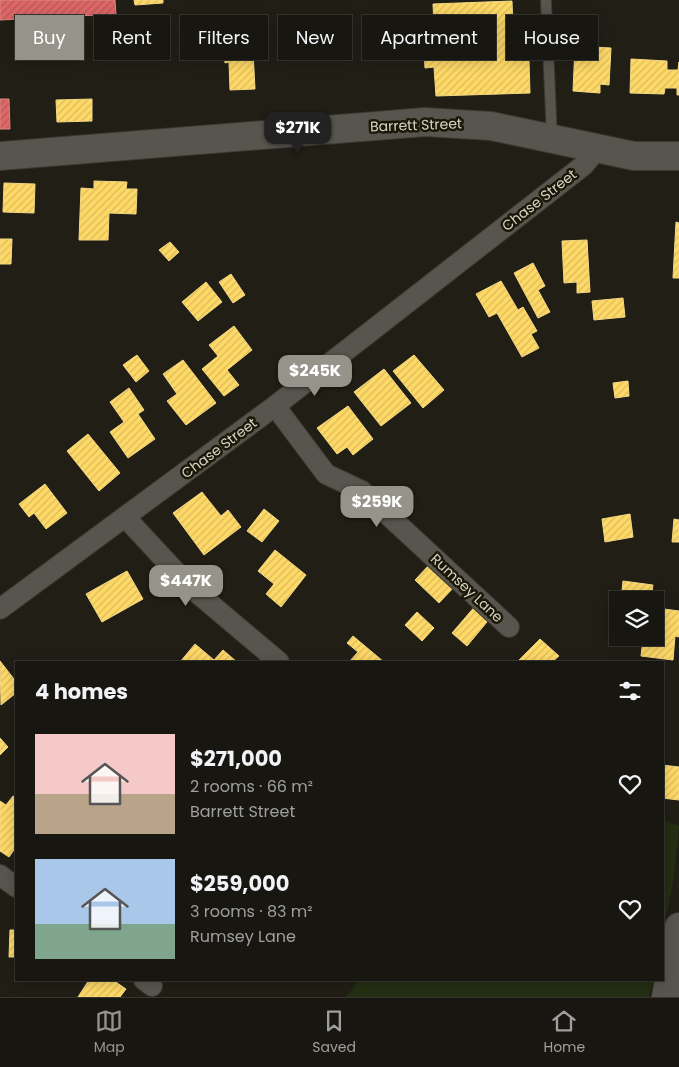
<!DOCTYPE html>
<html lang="en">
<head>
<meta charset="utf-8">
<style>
  body { margin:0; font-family:Poppins,sans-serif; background:#25231e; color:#f1f3f6; height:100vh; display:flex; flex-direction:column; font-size:19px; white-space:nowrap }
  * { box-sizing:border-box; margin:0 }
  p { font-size:16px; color:#9f9f9f }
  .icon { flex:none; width:28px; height:28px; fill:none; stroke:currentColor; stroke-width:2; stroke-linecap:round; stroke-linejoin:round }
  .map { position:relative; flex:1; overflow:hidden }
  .side { position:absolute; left:15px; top:661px; width:649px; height:320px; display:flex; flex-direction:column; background:#181610; border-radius:0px; box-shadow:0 2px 12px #0003,0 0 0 1px #363530 }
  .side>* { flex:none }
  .hud { position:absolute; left:15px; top:15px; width:650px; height:45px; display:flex; gap:10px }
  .controls { position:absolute; left:609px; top:591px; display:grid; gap:10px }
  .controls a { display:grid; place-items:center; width:55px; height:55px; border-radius:0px; background:#181610; box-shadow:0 2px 12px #0003,0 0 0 1px #363530; font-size:25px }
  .price { position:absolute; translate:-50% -42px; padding:0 11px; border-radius:10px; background:#96948a; color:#fff; font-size:16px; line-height:32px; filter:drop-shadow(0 1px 2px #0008) }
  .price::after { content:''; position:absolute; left:50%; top:30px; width:15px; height:11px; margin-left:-8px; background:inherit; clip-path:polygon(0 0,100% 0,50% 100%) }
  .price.selected { background:#222; color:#fff }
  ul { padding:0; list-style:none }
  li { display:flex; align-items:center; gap:15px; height:125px; padding:0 20px }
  li span { display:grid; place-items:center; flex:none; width:140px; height:100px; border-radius:0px; color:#555 }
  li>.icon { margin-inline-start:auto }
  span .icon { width:60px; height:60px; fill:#fffc; stroke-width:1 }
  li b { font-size:21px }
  h2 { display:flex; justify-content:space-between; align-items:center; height:60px; padding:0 20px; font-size:21px }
  .tag { padding:0 18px; border-radius:0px; background:#181610; box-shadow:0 2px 12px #0003,0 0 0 1px #363530; font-size:18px; line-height:45px }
  .tag.selected { background:#96948a; color:#fff }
  .tab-bar { display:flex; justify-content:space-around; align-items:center; height:70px; border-top:1px solid #363530; background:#181610; font-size:14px; color:#9f9f9f }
  .tab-bar a { display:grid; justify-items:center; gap:2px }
  .tab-bar .selected { color:#96948a }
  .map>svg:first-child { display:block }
</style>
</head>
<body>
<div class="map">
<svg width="679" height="997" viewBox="0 0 679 997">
  <defs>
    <pattern id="homes-hatch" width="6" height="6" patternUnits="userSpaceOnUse" patternTransform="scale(1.25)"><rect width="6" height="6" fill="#ffd966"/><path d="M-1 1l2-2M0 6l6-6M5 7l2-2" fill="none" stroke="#d9ba5e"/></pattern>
    <pattern id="shops-hatch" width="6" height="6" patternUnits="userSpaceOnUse" patternTransform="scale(1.25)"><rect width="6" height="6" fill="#e06666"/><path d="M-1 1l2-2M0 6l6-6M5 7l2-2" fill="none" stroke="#b05b59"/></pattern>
  </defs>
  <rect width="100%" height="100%" fill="#201e15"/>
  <g fill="#232e12">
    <polygon points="663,820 679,826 674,877 663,933"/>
    <polygon points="359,980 653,980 649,997 346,997"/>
  </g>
  <g fill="url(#homes-hatch)" stroke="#f3d884">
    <polygon points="134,0 163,0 163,3 135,5"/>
    <polygon points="512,1 513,30 528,29 530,93 436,96 434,67 425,68 424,49 435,49 433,4"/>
    <polygon points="575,46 611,48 609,85 600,84 600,93 573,91"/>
    <polygon points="253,51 255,89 230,90 229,62 225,63 224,52"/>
    <polygon points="631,59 667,61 667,70 678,70 679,62 679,95 677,95 677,88 665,88 664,94 630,93"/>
    <polygon points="92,99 92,121 57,122 56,100"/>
    <polygon points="94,181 127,182 126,189 137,189 136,214 109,213 108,240 79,240 81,188 94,189"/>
    <polygon points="4,183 35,184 34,213 3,212"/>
    <polygon points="676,222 679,223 679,278 673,278"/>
    <polygon points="0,239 12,239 11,264 0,264"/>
    <polygon points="587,240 590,292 577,293 577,282 564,283 562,241"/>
    <polygon points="170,242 179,252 169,261 159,250"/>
    <polygon points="533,263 545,286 538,290 550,312 538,318 514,273"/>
    <polygon points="231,274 245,295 233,303 219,282"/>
    <polygon points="501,281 518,310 523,307 537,331 531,334 539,348 522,357 497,313 489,317 476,294"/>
    <polygon points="206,282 222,302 198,321 182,302"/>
    <polygon points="623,298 625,317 594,320 592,301"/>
    <polygon points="234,326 252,350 227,370 239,385 224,396 202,369 218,356 209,345"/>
    <polygon points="137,355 149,371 136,382 123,365"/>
    <polygon points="414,355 444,390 423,408 393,371"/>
    <polygon points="183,360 216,403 186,425 167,401 177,394 163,374"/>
    <polygon points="384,369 411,403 381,426 354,392"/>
    <polygon points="628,381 629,396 615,398 613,383"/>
    <polygon points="129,388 144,410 138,414 155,439 128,458 110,432 124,422 110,402"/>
    <polygon points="348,406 373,439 353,455 347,447 337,454 317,428"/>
    <polygon points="88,434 120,473 99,491 67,451"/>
    <polygon points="45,484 67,513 46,529 34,513 29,517 19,504"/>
    <polygon points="202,492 221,516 228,510 241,527 204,555 173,513"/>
    <polygon points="264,509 279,521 262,542 247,531"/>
    <polygon points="630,514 633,537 605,542 602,519"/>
    <polygon points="674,519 679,520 679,542 672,542"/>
    <polygon points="275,550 306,575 281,607 266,594 274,584 258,571"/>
    <polygon points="430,564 455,586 439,603 415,580"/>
    <polygon points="127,571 143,599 102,622 86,594"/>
    <polygon points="623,581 653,585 651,600 621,600"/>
    <polygon points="477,604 492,616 467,646 452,633"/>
    <polygon points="664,609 679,611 679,637 675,636 673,660 641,656 643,639 655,638 655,618 662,618"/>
    <polygon points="417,612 434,628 422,641 405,625"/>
    <polygon points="353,636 384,662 349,662 358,652 347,643"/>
    <polygon points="540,639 559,656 552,662 517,662"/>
    <polygon points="195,644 214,660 223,650 237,662 180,662"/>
    <polygon points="0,661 14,679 16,677 16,693 1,705"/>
    <polygon points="0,738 8,747 0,755"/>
    <polygon points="662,765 679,767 679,800 662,798"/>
    <polygon points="13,796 16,798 16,847 9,857 0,851 0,801 6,805"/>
    <polygon points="10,930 16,930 16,957 9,957"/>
    <polygon points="89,980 113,980 126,989 120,997 78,997"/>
  </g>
  <g fill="url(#shops-hatch)" stroke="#dd8784">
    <polygon points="0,0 115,0 116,14 0,20"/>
    <polygon points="0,99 9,99 10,129 0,129"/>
  </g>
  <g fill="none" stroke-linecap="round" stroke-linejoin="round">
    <defs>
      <polyline id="lane" points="546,2 552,138"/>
      <g id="street">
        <polyline points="275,406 326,474 362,491 509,627"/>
        <polyline points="126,518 189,586 279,662"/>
        <polyline points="0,609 275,406 584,165 597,149"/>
        <polyline points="0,875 16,887"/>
        <polyline points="144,980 152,986"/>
      </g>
      <g id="secondary">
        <polyline points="0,156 425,122 491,126 634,156 679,156"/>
        <polyline points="666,997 679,927"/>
      </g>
    </defs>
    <use href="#lane" stroke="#3a3932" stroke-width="12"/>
    <use href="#street" stroke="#3a3932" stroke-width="22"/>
    <use href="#secondary" stroke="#3a3932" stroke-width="30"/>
    <use href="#lane" stroke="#57554e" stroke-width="10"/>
    <use href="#street" stroke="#57554e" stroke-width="20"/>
    <use href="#secondary" stroke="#57554e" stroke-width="28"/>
  </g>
  <g text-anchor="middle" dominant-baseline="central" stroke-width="5" stroke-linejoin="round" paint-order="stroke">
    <g font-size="14" fill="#d6d4c9" stroke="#1c1807">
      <text transform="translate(416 125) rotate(-2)">Barrett Street</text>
      <text transform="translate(539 200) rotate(-38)">Chase Street</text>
      <text transform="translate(219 448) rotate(-37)">Chase Street</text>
      <text transform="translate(467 588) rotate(43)">Rumsey Lane</text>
    </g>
  </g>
</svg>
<div class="controls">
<a><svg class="icon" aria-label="layers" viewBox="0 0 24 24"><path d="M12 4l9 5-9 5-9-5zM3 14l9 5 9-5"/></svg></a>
</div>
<b class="price selected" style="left:298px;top:154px">$271K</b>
<b class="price" style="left:315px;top:397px">$245K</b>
<b class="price" style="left:377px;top:528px">$259K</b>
<b class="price" style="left:186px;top:607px">$447K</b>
<div class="hud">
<a class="tag selected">Buy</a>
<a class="tag">Rent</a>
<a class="tag">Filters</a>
<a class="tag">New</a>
<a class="tag">Apartment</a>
<a class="tag">House</a>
</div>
<section class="side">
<h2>4 homes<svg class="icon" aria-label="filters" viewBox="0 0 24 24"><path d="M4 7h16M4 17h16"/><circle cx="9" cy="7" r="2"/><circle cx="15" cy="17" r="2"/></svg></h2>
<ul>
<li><span style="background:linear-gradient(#f6c9c9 60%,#b9a48a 0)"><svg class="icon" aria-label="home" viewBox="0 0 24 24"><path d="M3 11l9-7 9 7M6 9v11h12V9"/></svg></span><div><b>$271,000</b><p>2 rooms · 66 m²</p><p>Barrett Street</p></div><svg class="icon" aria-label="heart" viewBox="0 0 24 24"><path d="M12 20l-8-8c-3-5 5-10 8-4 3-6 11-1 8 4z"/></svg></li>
<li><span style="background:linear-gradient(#a9c7e8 65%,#7fa58c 0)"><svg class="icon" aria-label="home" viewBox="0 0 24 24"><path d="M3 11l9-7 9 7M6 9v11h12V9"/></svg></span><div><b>$259,000</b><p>3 rooms · 83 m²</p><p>Rumsey Lane</p></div><svg class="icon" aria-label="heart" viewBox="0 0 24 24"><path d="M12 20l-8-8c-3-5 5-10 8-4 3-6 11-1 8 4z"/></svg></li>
</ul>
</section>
</div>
<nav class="tab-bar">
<a class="selected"><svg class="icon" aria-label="map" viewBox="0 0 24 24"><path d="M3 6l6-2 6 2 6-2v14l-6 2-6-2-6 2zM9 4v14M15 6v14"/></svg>Map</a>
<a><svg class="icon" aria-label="saved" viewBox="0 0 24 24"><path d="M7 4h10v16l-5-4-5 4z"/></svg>Saved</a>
<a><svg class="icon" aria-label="home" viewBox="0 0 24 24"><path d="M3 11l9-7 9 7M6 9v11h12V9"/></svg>Home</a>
</nav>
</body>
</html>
